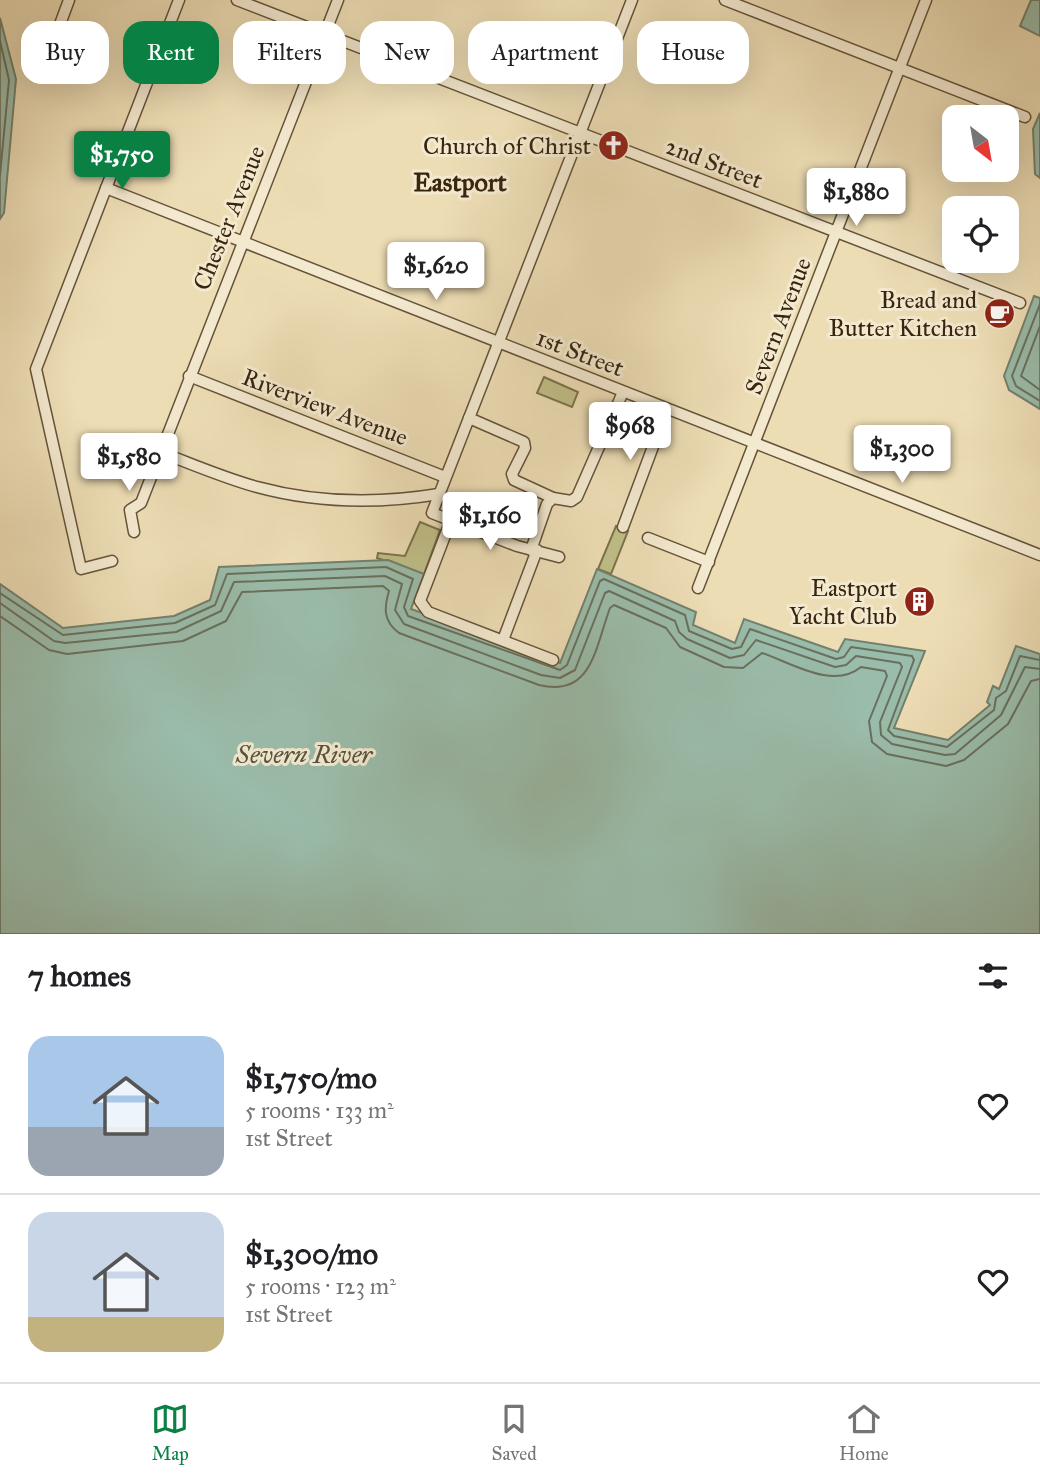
<!DOCTYPE html>
<html lang="en">
<head>
<meta charset="utf-8">
<style>
  body { margin:0; font-family:"IM FELL Great Primer",serif; background:#f6f6f6; color:#202124; height:100vh; display:flex; flex-direction:column; font-size:26px; white-space:nowrap }
  * { box-sizing:border-box; margin:0 }
  p { font-size:23px; color:#757577 }
  .icon { flex:none; width:38px; height:38px; fill:none; stroke:currentColor; stroke-width:2; stroke-linecap:round; stroke-linejoin:round }
  .map { position:relative; height:934px; overflow:hidden }
  .panel { display:flex; flex-direction:column; background:#fff; flex:1 }
  .panel>* { flex:none }
  .hud { position:absolute; left:21px; top:21px; width:999px; height:63px; display:flex; gap:14px }
  .needle { width:46px; rotate:149deg }
  .controls { position:absolute; left:942px; top:105px; display:grid; gap:14px }
  .controls a { display:grid; place-items:center; width:77px; height:77px; border-radius:14px; background:#fff; box-shadow:0 7px 28px #0002; font-size:35px }
  .price { position:absolute; translate:-50% -60px; padding:0 16px; border-radius:7px; background:#fff; color:#222; font-size:23px; line-height:46px; filter:drop-shadow(0 2px 4px #0008) }
  .price::after { content:''; position:absolute; left:50%; top:42px; width:21px; height:16px; margin-left:-10px; background:inherit; clip-path:polygon(0 0,100% 0,50% 100%) }
  .price.current { background:#0b8043; color:#fff }
  ul { padding:0; list-style:none }
  li { display:flex; align-items:center; gap:21px; height:175px; padding:0 28px }
  li+li { border-top:2px solid #e0e0e0 }
  li span { display:grid; place-items:center; flex:none; width:196px; height:140px; border-radius:21px; color:#555 }
  li>.icon { margin-inline-start:auto }
  span .icon { width:84px; height:84px; fill:#fffc; stroke-width:1 }
  li b { font-size:30px }
  h2 { display:flex; justify-content:space-between; align-items:center; height:84px; padding:0 28px; font-size:30px }
  .chip { padding:0 24px; border-radius:21px; background:#fff; box-shadow:0 7px 28px #0002; font-size:24px; line-height:63px }
  .chip.current { background:#0b8043; color:#fff }
  .menu { display:flex; justify-content:space-around; align-items:center; height:98px; border-top:2px solid #e0e0e0; background:#fff; font-size:19px; color:#757577 }
  .menu a { display:grid; justify-items:center; gap:4px }
  .menu .current { color:#0b8043 }
  .map>svg:first-child { display:block }
</style>
</head>
<body>
<div class="map">
<svg width="1040" height="934" viewBox="0 0 1040 934">
  <rect width="100%" height="100%" fill="#edddb5"/>
  <filter id="stains"><feTurbulence type="fractalNoise" baseFrequency=".00286" numOctaves="4"/><feColorMatrix values="0 0 0 0 .2 0 0 0 0 .09 0 0 0 0 .02 0 0 0 .5 -.17"/></filter>
  <radialGradient id="worn" r=".72"><stop offset=".6" stop-color="#630" stop-opacity="0"/><stop offset="1" stop-color="#630" stop-opacity=".3"/></radialGradient>
  <g fill="#c0bf88" stroke="#7c724c" stroke-width="2">
    <polygon points="544,377 578,392 572,407 537,393"/>
    <polygon points="420,522 440,530 424,574 377,558 378,553 405,556"/>
    <polygon points="616,526 628,531 611,574 598,569"/>
  </g>
  <g fill="#9abcaa" stroke="#73806c" stroke-width="2">
    <polygon points="1031,0 1040,0 1040,36 1020,26"/>
    <polygon points="0,18 16,79 4,213 0,219"/>
    <polygon points="1040,113 1040,178 1035,174 1033,129"/>
    <polygon points="1034,296 1040,298 1040,409 1009,390 1004,376"/>
    <polygon points="388,560 424,574 411,609 560,663 597,569 696,612 693,625 735,643 744,619 838,652 845,639 925,651 894,728 948,740 990,705 987,702 993,686 999,689 1016,646 1040,654 1040,934 0,934 0,584 63,628 174,616 210,600 219,567"/>
  </g>
  <g fill="none" stroke-linecap="round" stroke-linejoin="round">
    <g stroke="#69705d" stroke-width="2">
      <polyline points="0,41 9,80 0,175"/>
      <polyline points="1040,304 1012,376 1016,386 1040,401"/>
      <polyline points="1040,326 1021,376 1040,390"/>
      <polyline points="0,593 63,635 175,623 215,605 227,574 386,567 413,579 404,607 408,616 560,670 567,665 600,581 604,579 685,615 689,631 732,649 741,647 750,629 836,659 844,657 851,647 912,656 914,660 888,730 894,736 947,747 994,710 996,698 1006,691 1020,656 1040,660"/>
      <polyline points="0,603 54,641 65,643 176,632 221,611 234,582 385,576 402,584 395,610 404,624 541,675 560,678 575,670 605,593 609,591 675,621 679,632 687,639 730,658 744,655 756,640 835,667 846,665 856,656 900,663 902,667 880,722 881,735 892,744 945,755 955,754 1001,715 1025,667 1040,669"/>
      <path d="M0,616L49,650L67,654L183,641L226,621L242,592L383,586L389,591C384,608 383,621 399,633L539,685C592,698 595,648 610,608L614,605L666,628L680,647L724,667L743,668L762,653C792,663 833,690 861,667L885,671L887,676L869,721L872,742L887,754L946,766L964,760L1008,724L1031,681L1040,679"/>
    </g>
    <defs>
      <g id="street">
        <polyline points="237,0 1020,303"/>
        <polyline points="725,0 1025,117"/>
        <polyline points="59,27 69,0"/>
        <polyline points="106,188 1040,555"/>
        <polyline points="189,376 445,477"/>
        <polyline points="469,418 524,442 525,448 512,474 514,480 553,498"/>
        <path d="M160,452C192,464 224,478 257,487C316,503 378,504 439,494"/>
        <polyline points="451,520 420,601 428,612 553,660"/>
        <polyline points="623,527 667,409"/>
        <polyline points="134,532 130,510 141,503 338,0"/>
        <polyline points="648,538 709,562"/>
        <polyline points="531,550 547,504 553,498 571,501 577,497 623,392"/>
        <polyline points="559,557 517,546 432,513 632,0"/>
        <polyline points="112,561 81,569 36,369 179,0"/>
        <polyline points="698,588 926,0"/>
        <polyline points="503,640 537,550"/>
      </g>
    </defs>
    <use href="#street" stroke="#655339" stroke-width="13"/>
    <use href="#street" stroke="#f3e9cf" stroke-width="10"/>
  </g>
  <defs>
    <symbol id="church-disc" viewBox="-11 -11 22 22"><circle r="9.5" fill="#8f2418" stroke="#f3e9cf"/><path d="M-1.2-6h2.4v3.5h3.3v2.4h-3.3V6h-2.4V-.1h-3.3v-2.4h3.3Z" fill="#fff"/></symbol>
    <symbol id="cafe-disc" viewBox="-11 -11 22 22"><circle r="9.5" fill="#8f2418" stroke="#f3e9cf"/><path d="M-5.5-4.5H6V0H3Q3 3.5 0 3.5H-2.5Q-5.5 3.5-5.5 0ZM3-3.2v2h1.7v-2ZM-6 4.5H4V6H-6Z" fill="#fff"/></symbol>
    <symbol id="building-disc" viewBox="-11 -11 22 22"><circle r="9.5" fill="#8f2418" stroke="#f3e9cf"/><path d="M-4-6H4V6H1V3H-1V6H-4ZM-2.5-4.3h1.7v1.8h-1.7ZM.8-4.3h1.7v1.8H.8ZM-2.5-1h1.7V.8h-1.7ZM.8-1h1.7V.8H.8Z" fill="#fff"/></symbol>
  </defs>
  <g fill-rule="evenodd">
    <use href="#church-disc" x="596" y="128" width="35" height="35"/>
    <use href="#cafe-disc" x="982" y="296" width="35" height="35"/>
    <use href="#building-disc" x="902" y="584" width="35" height="35"/>
  </g>
  <g text-anchor="middle" dominant-baseline="central" stroke-width="6" stroke-linejoin="round" paint-order="stroke">
    <g font-size="24" fill="#382510" stroke="#f3e9cf" text-anchor="end">
      <text x="591" y="146">Church of Christ</text>
      <text x="977" y="300">Bread and<tspan x="977" dy="28">Butter Kitchen</tspan></text>
      <text x="897" y="588">Eastport<tspan x="897" dy="28">Yacht Club</tspan></text>
    </g>
    <g font-size="24" fill="#382510" stroke="#f3e9cf">
      <text transform="translate(714 163) rotate(21)">2nd Street</text>
      <text transform="translate(229 218) rotate(-68)">Chester Avenue</text>
      <text transform="translate(778 326) rotate(-69)">Severn Avenue</text>
      <text transform="translate(580 353) rotate(21)">1st Street</text>
      <text transform="translate(325 407) rotate(21)">Riverview Avenue</text>
    </g>
    <g font-size="26" font-weight="bold" fill="#382510" stroke="#f3e9cf">
      <text x="460" y="182">Eastport</text>
    </g>
    <g font-size="26" font-style="italic" fill="#55523e" stroke="#f3e9cf">
      <text x="304" y="754">Severn River</text>
    </g>
  </g>
  <rect width="100%" height="100%" filter="url(#stains)"/>
  <rect width="100%" height="100%" fill="url(#worn)"/>
</svg>
<div class="controls">
<a><svg class="needle" viewBox="-14 -14 28 28"><path d="M0-13l5 13h-10z" fill="#e53935"/><path d="M0 13l5-13h-10z" fill="#757577"/></svg></a>
<a><svg class="icon" aria-label="locate" viewBox="0 0 24 24"><circle cx="12" cy="12" r="6"/><path d="M12 2v4M12 18v4M2 12h4M18 12h4"/></svg></a>
</div>
<b class="price current" style="left:122px;top:191px">$1,750</b>
<b class="price" style="left:856px;top:228px">$1,880</b>
<b class="price" style="left:436px;top:302px">$1,620</b>
<b class="price" style="left:630px;top:462px">$968</b>
<b class="price" style="left:902px;top:485px">$1,300</b>
<b class="price" style="left:129px;top:493px">$1,580</b>
<b class="price" style="left:490px;top:552px">$1,160</b>
<div class="hud">
<a class="chip">Buy</a>
<a class="chip current">Rent</a>
<a class="chip">Filters</a>
<a class="chip">New</a>
<a class="chip">Apartment</a>
<a class="chip">House</a>
</div>
</div>
<section class="panel">
<h2>7 homes<svg class="icon" aria-label="filters" viewBox="0 0 24 24"><path d="M4 7h16M4 17h16"/><circle cx="9" cy="7" r="2"/><circle cx="15" cy="17" r="2"/></svg></h2>
<ul>
<li><span style="background:linear-gradient(#a9c7e8 65%,#9aa5b1 0)"><svg class="icon" aria-label="home" viewBox="0 0 24 24"><path d="M3 11l9-7 9 7M6 9v11h12V9"/></svg></span><div><b>$1,750/mo</b><p>5 rooms · 133 m²</p><p>1st Street</p></div><svg class="icon" aria-label="heart" viewBox="0 0 24 24"><path d="M12 20l-8-8c-3-5 5-10 8-4 3-6 11-1 8 4z"/></svg></li>
<li><span style="background:linear-gradient(#c9d6e8 75%,#c2b280 0)"><svg class="icon" aria-label="home" viewBox="0 0 24 24"><path d="M3 11l9-7 9 7M6 9v11h12V9"/></svg></span><div><b>$1,300/mo</b><p>5 rooms · 123 m²</p><p>1st Street</p></div><svg class="icon" aria-label="heart" viewBox="0 0 24 24"><path d="M12 20l-8-8c-3-5 5-10 8-4 3-6 11-1 8 4z"/></svg></li>
</ul>
</section>
<nav class="menu">
<a class="current"><svg class="icon" aria-label="map" viewBox="0 0 24 24"><path d="M3 6l6-2 6 2 6-2v14l-6 2-6-2-6 2zM9 4v14M15 6v14"/></svg>Map</a>
<a><svg class="icon" aria-label="saved" viewBox="0 0 24 24"><path d="M7 4h10v16l-5-4-5 4z"/></svg>Saved</a>
<a><svg class="icon" aria-label="home" viewBox="0 0 24 24"><path d="M3 11l9-7 9 7M6 9v11h12V9"/></svg>Home</a>
</nav>
</body>
</html>
